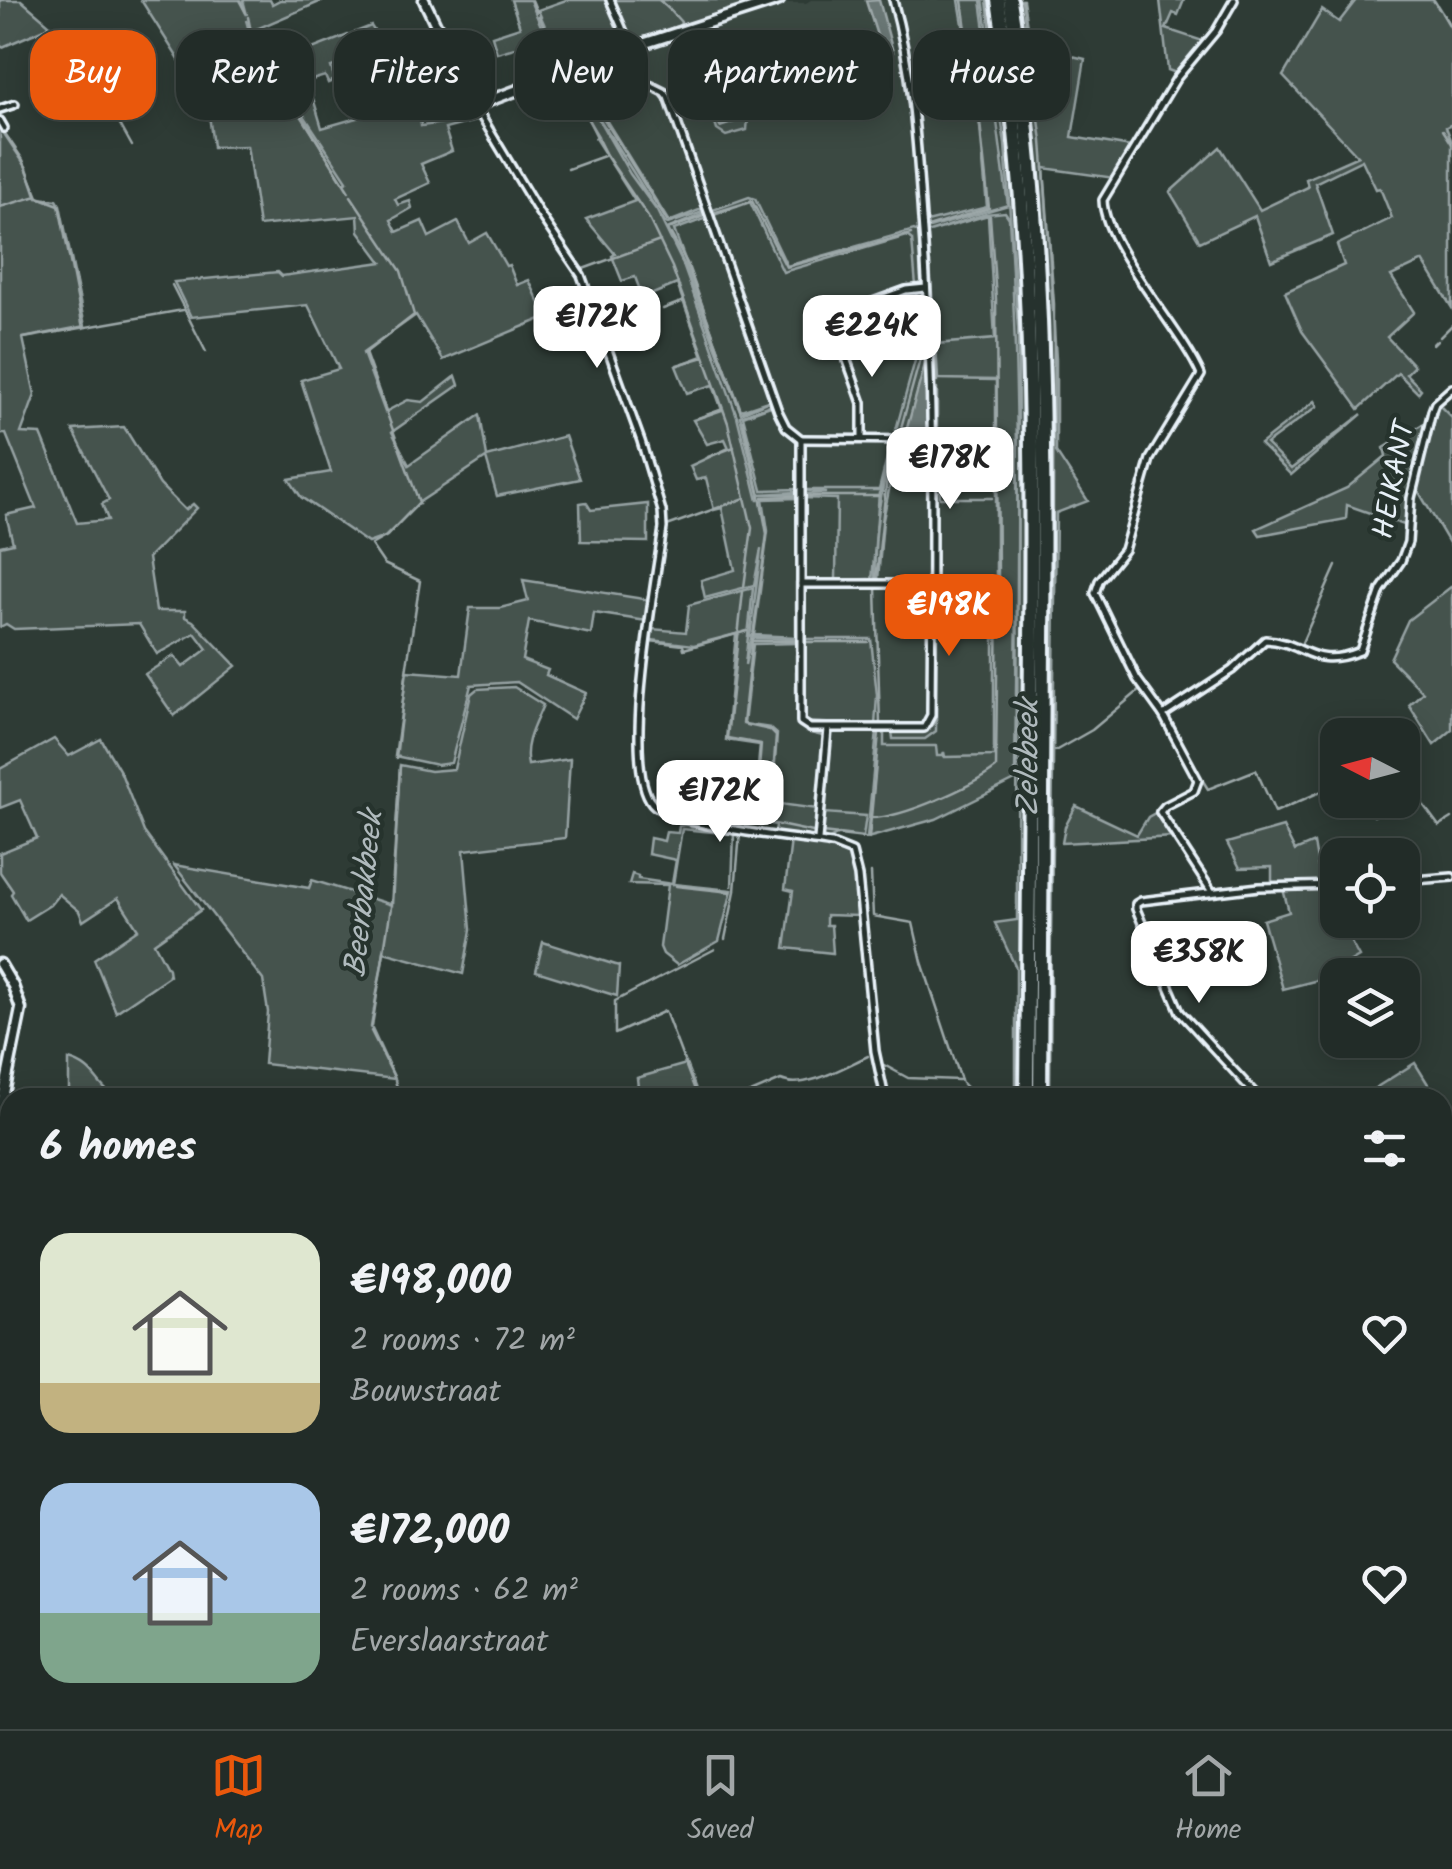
<!DOCTYPE html>
<html lang="en">
<head>
<meta charset="utf-8">
<style>
  body { margin:0; font-family:Kalam,sans-serif; background:#2a3430; color:#f1f3f6; height:100vh; display:flex; flex-direction:column; font-size:38px; white-space:nowrap }
  * { box-sizing:border-box; margin:0 }
  p { font-size:32px; color:#a2a7a8 }
  .icon { flex:none; width:55px; height:55px; fill:none; stroke:currentColor; stroke-width:2; stroke-linecap:round; stroke-linejoin:round }
  .map { position:relative; flex:1; overflow:hidden }
  .details { position:absolute; left:0px; top:1088px; width:1452px; height:642px; display:flex; flex-direction:column; background:#222c28; border-radius:30px 30px 0 0; box-shadow:0 5px 25px #0003,0 0 0 2px #3f4845 }
  .details>* { flex:none }
  .hud { position:absolute; left:30px; top:30px; width:1392px; height:90px; display:flex; gap:20px }
  .needle { width:65px; rotate:276deg }
  .buttons { position:absolute; left:1320px; top:718px; display:grid; gap:20px }
  .buttons a { display:grid; place-items:center; width:100px; height:100px; border-radius:20px; background:#222c28; box-shadow:0 5px 25px #0003,0 0 0 2px #3f4845; font-size:50px }
  .price { position:absolute; translate:-50% -85px; padding:0 22px; border-radius:20px; background:#fff; color:#222; font-size:32px; line-height:65px; filter:drop-shadow(0 2px 5px #0008) }
  .price::after { content:''; position:absolute; left:50%; top:60px; width:30px; height:22px; margin-left:-15px; background:inherit; clip-path:polygon(0 0,100% 0,50% 100%) }
  .price.current { background:#ea580c; color:#fff }
  ul { padding:0; list-style:none }
  li { display:flex; align-items:center; gap:30px; height:250px; padding:0 40px }
  li span { display:grid; place-items:center; flex:none; width:280px; height:200px; border-radius:30px; color:#555 }
  li>.icon { margin-inline-start:auto }
  span .icon { width:120px; height:120px; fill:#fffc; stroke-width:1 }
  li b { font-size:42px }
  h2 { display:flex; justify-content:space-between; align-items:center; height:120px; padding:0 40px; font-size:42px }
  .pill { padding:0 35px; border-radius:30px; background:#222c28; box-shadow:0 5px 25px #0003,0 0 0 2px #3f4845; font-size:35px; line-height:90px }
  .pill.current { background:#ea580c; color:#fff }
  .tab-bar { display:flex; justify-content:space-around; align-items:center; height:140px; border-top:2px solid #3f4845; background:#222c28; font-size:28px; color:#a2a7a8 }
  .tab-bar a { display:grid; justify-items:center; gap:5px }
  .tab-bar .current { color:#ea580c }
  .map>svg:first-child { display:block }
</style>
</head>
<body>
<div class="map">
<svg width="1452" height="1729" viewBox="0 0 1452 1729">
  <rect width="100%" height="100%" fill="#2e3b35"/>
  <filter id="ink" filterUnits="userSpaceOnUse"><feTurbulence type="fractalNoise" baseFrequency=".01" numOctaves="2"/><feDisplacementMap in="SourceGraphic" scale="20" xChannelSelector="R" yChannelSelector="G"/><feConvolveMatrix kernelMatrix="1 2 1 2 8 2 1 2 1" color-interpolation-filters="sRGB"/></filter>
  <g filter="url(#ink)">
    <polygon fill="#3b4843" points="811,0 983,0 1005,144 1011,215 1019,378 1017,778 936,819 872,838 753,821 760,745 726,740 751,528 727,423 671,267 647,218 606,156 581,108 577,108 559,78 691,31 787,3 806,3"/>
    <g fill="#45524e" stroke="#96a2a3" stroke-width="2.5">
      <polygon points="0,0 21,0 49,24 47,28 0,48"/>
      <polygon points="141,0 240,0 247,15 243,0 270,0 272,4 280,0 324,0 252,31 246,20 253,46 277,77 344,183 347,181 271,65 371,26 387,50 331,67 335,80 328,83 325,76 308,81 322,128 391,108 393,113 419,109 421,126 450,122 450,119 474,112 479,120 445,129 452,151 421,164 430,183 395,199 398,205 410,201 412,208 391,220 397,232 422,221 429,237 458,222 469,243 487,233 506,266 509,265 517,285 529,280 546,317 443,360 416,315 363,353 385,412 408,400 423,402 456,376 459,385 392,432 409,465 480,415 487,457 565,436 580,479 497,496 486,458 421,501 385,537 368,543 301,497 289,479 331,472 301,380 339,369 308,305 191,317 174,282 278,272 282,276 382,262 359,231 358,216 259,226 247,146 213,147 205,81 193,82"/>
      <polygon points="511,0 530,0 559,69 536,79 525,45 497,53 492,36 520,27"/>
      <polygon points="566,0 771,0 562,65 538,10"/>
      <polygon points="959,0 981,0 1008,205 926,229 927,222 987,207 980,127"/>
      <polygon points="983,0 992,0 1018,206 1026,394 1020,1098 1016,1097 1016,968 995,923 1017,920 1018,329 1005,144"/>
      <polygon points="1015,0 1023,0 1030,46 1085,59 1072,137 1131,147 1114,178 1044,168 1056,359 1056,452 1088,501 1056,513 1049,1098 1043,1097 1050,375 1040,188"/>
      <polygon points="1160,0 1184,0 1178,15 1173,13 1166,29 1203,41 1176,73 1168,70"/>
      <polygon points="1356,0 1434,0 1452,29 1452,124 1446,127 1452,142 1452,308 1423,261 1391,276 1414,312 1387,337 1414,366 1406,374 1421,389 1418,393 1398,373 1359,409 1302,331 1285,292 1344,265 1337,245 1392,218 1380,188 1376,189 1362,160 1315,183 1333,235 1271,261 1255,216 1200,242 1170,192 1220,147 1260,210 1308,187 1306,179 1358,156 1283,76 1322,10 1339,22"/>
      <polygon points="711,35 716,43 707,47 731,123 748,118 747,130 726,136 717,130 691,48 695,40"/>
      <polygon points="577,73 669,222 704,208 703,212 668,224 665,223 585,96 630,174 657,211 682,262 737,416 758,501 759,494 740,416 770,405 773,405 743,416 762,490 798,489 798,492 760,494 799,494 798,498 763,499 768,531 754,635 797,637 750,636 761,549 754,585 705,598 701,580 735,570 722,508 714,510 706,478 696,480 690,466 729,448 725,439 707,444 693,420 722,410 713,385 687,393 676,366 703,356 677,284 643,298 635,277 622,281 612,256 615,254 586,219 635,201 595,138 598,136 581,108 577,108 559,78 578,86 575,81 564,76"/>
      <polygon points="3,132 27,168 37,198 57,200 60,205 85,326 23,338 35,395 21,433 41,434 77,523 108,520 102,504 109,500 73,430 124,427 160,485 185,510 193,504 197,508 148,558 156,611 185,611 185,617 193,621 236,666 174,716 145,674 174,656 183,667 207,649 195,633 157,654 139,624 14,629 6,624 0,627 0,546 13,543 6,515 36,508 6,434 0,434 0,133"/>
      <polygon points="749,197 755,199 787,266 914,230 919,233 921,230 923,282 916,286 912,240 907,236 783,272 750,202 714,215 710,211"/>
      <path d="M1005,212L1009,218C1021,405 1017,592 1015,780L936,819L867,838L877,731L884,732V746H936L937,756H943L944,752L945,757L994,756V588L938,587L937,620H934V586L992,585L996,581V380L938,379L936,344L995,339L988,215L926,233L986,214Z"/>
      <polygon points="706,213 707,218 674,230 741,410 771,400 741,413 684,264 667,229"/>
      <polygon points="916,291 923,293 926,299 930,431 921,438 894,437 919,346"/>
      <polygon points="1315,401 1318,406 1266,444 1291,469 1362,414 1291,475 1260,444"/>
      <polygon points="1439,405 1452,418 1452,548 1416,487"/>
      <polygon points="1426,422 1408,499 1407,526 1347,505 1346,519 1260,535 1256,529 1347,488 1386,456 1384,448"/>
      <polygon points="878,442 893,442 881,491 879,493 872,582 869,579 836,580 837,499 803,498 803,494 826,493 803,490 879,490 890,445"/>
      <path d="M895,444L898,445L883,520L878,580H875C873,537 880,484 895,444Z"/>
      <polygon points="586,502 591,510 648,504 648,542 581,541 580,503"/>
      <polygon points="523,580 650,600 647,621 594,613 591,634 529,621 522,660 548,670 546,675 586,693 573,719 517,682 471,685 451,763 437,765 395,756 407,671 461,675 470,608 500,608 528,601"/>
      <polygon points="1452,586 1452,730 1434,745 1409,705 1423,692 1390,659 1408,620"/>
      <polygon points="753,588 745,665 751,638 797,639 797,643 753,644 744,724 770,728 777,734 772,803 818,809 816,830 822,832 825,813 866,816 863,837 839,834 827,840 775,832 776,825 753,821 760,745 726,740 736,634 694,645 651,640 652,629 686,632 689,605"/>
      <polygon points="946,591 987,591 991,595 991,627 944,627"/>
      <polygon points="934,635 937,635 936,731 925,739 893,739 892,731 921,731 933,722"/>
      <polygon points="802,639 871,639 877,695 875,726 806,722"/>
      <path d="M514,687L543,705C535,724 523,744 528,765L570,759L565,838L464,850L471,930L463,974L384,952L371,1027L395,1079L264,1064L268,1012L263,980L174,865L309,888L312,880L392,905L400,765L430,771L454,769L471,694L477,689Z"/>
      <polygon points="54,739 69,756 101,739 121,773 144,832 201,910 154,943 168,969 169,976 116,1012 94,959 138,929 118,898 83,921 79,911 59,894 50,905 26,920 11,894 13,891 0,872 0,853 37,838 20,800 0,808 0,769"/>
      <polygon points="704,777 745,778 744,795 682,793 682,780 703,785"/>
      <polygon points="1076,806 1137,835 1148,817 1157,812 1173,837 1062,843 1065,827"/>
      <polygon points="688,824 691,827 734,832 732,887 734,834 682,829 673,884 732,890 719,941 677,965 663,954 660,947 668,885 629,884 632,874 638,876 638,879 672,884 676,860 648,854 650,838 664,841 666,832 678,833 679,826"/>
      <polygon points="1283,827 1295,851 1314,843 1321,884 1272,885 1272,867 1240,868 1227,843"/>
      <path d="M791,840C812,843 838,842 852,858L859,916L826,915V925H831L833,953L785,948L793,891L785,889Z"/>
      <polygon points="1283,889 1322,889 1359,957 1322,979 1283,989 1263,920 1289,912"/>
      <polygon points="543,942 619,966 617,996 536,971"/>
      <path d="M69,1060C98,1068 95,1088 118,1097H55L69,1094Z"/>
      <polygon points="1415,1063 1436,1097 1361,1097"/>
      <polygon points="686,1064 699,1097 639,1097 637,1078"/>
      <polygon points="1443,1184 1452,1203 1452,1405 1443,1389 1443,1350 1448,1347 1442,1335"/>
      <polygon points="0,1450 10,1477 10,1720 183,1720 212,1729 0,1729"/>
      <polygon points="1452,1454 1452,1577 1443,1578 1443,1458"/>
      <polygon points="928,1720 1014,1720 1014,1729 931,1729"/>
    </g>
    <g fill="#6b7775" stroke="#9da8a9" stroke-width="2.5">
      <polygon points="879,0 893,52 883,54 866,1"/>
      <polygon points="701,48 705,49 729,124 720,127 695,51"/>
      <polygon points="925,364 928,430 921,436 905,435"/>
    </g>
    <g fill="none" stroke-linecap="round" stroke-linejoin="round">
      <g stroke="#9da8a9" stroke-width="2.5">
        <polyline points="239,0 246,13"/>
        <polyline points="532,0 537,12"/>
        <polyline points="659,0 670,10"/>
        <polyline points="962,0 975,96"/>
        <polyline points="987,0 999,96"/>
        <polyline points="1022,0 1042,141 1054,304 1050,1098"/>
        <polyline points="1433,0 1439,9"/>
        <polyline points="747,2 748,0"/>
        <polyline points="1442,13 1452,30"/>
        <polyline points="539,16 562,67 620,46"/>
        <polyline points="248,17 254,46 270,66"/>
        <polyline points="637,41 680,25 681,22 671,11"/>
        <polyline points="91,68 98,75 103,94 132,146"/>
        <polyline points="273,70 349,192"/>
        <polyline points="578,77 667,221"/>
        <polyline points="551,81 560,78 578,107 582,107 606,155 648,217 672,267 728,423 752,528 744,587"/>
        <polyline points="525,91 545,84"/>
        <polyline points="482,108 494,128"/>
        <polyline points="562,117 579,109"/>
        <polyline points="1443,130 1452,144"/>
        <polyline points="4,132 23,160 38,197 59,205 83,328"/>
        <polyline points="568,169 604,156"/>
        <polyline points="351,196 401,271 414,315 365,353 419,502 387,536 371,545 384,564 420,581 406,672"/>
        <polyline points="0,207 37,196"/>
        <polyline points="713,213 752,201 786,267 911,234"/>
        <polyline points="990,216 996,299 998,581"/>
        <polyline points="928,227 989,208 978,103 994,96"/>
        <polyline points="671,228 704,216"/>
        <polyline points="671,234 687,263 740,409"/>
        <polyline points="928,241 929,255"/>
        <polyline points="919,246 921,280"/>
        <polyline points="930,262 935,343"/>
        <polyline points="583,269 660,241"/>
        <polyline points="172,285 206,352"/>
        <polyline points="663,309 684,301"/>
        <polyline points="1440,337 1452,325"/>
        <polyline points="24,338 183,310"/>
        <polyline points="1433,344 1437,340"/>
        <polyline points="936,345 937,382"/>
        <polyline points="677,365 704,357"/>
        <polyline points="698,418 723,409"/>
        <polyline points="743,420 759,492"/>
        <polyline points="899,435 924,345 922,296"/>
        <polyline points="908,444 927,446 929,468"/>
        <polyline points="937,456 937,389"/>
        <polyline points="708,457 734,447"/>
        <polyline points="937,462 937,465"/>
        <polyline points="939,477 940,498 992,498"/>
        <polyline points="929,489 929,494"/>
        <polyline points="806,496 878,496"/>
        <polyline points="763,497 796,496"/>
        <polyline points="797,498 797,502"/>
        <polyline points="929,520 929,498"/>
        <polyline points="667,526 745,498"/>
        <polyline points="797,526 797,512"/>
        <polyline points="797,538 797,534"/>
        <polyline points="797,575 797,542"/>
        <polyline points="876,580 887,477 897,444"/>
        <polyline points="881,580 882,580"/>
        <polyline points="887,580 893,580"/>
        <polyline points="897,580 904,580"/>
        <polyline points="907,580 915,580"/>
        <polyline points="936,580 937,473"/>
        <polyline points="918,581 925,580 928,574 928,528"/>
        <polyline points="796,582 796,610"/>
        <polyline points="876,588 880,725"/>
        <polyline points="911,588 924,589 928,598"/>
        <polyline points="743,591 727,738 761,744 755,820 813,832"/>
        <polyline points="936,619 936,586"/>
        <polyline points="753,636 767,534 760,496"/>
        <polyline points="796,636 796,616"/>
        <polyline points="1263,638 1279,639"/>
        <polyline points="752,639 743,724 770,730 776,736 771,802"/>
        <polyline points="650,641 683,645 684,649 747,631"/>
        <polyline points="754,641 796,641"/>
        <polyline points="805,642 868,642"/>
        <polyline points="1300,647 1336,566"/>
        <polyline points="796,650 796,648"/>
        <polyline points="1245,655 1257,641"/>
        <polyline points="796,666 796,655"/>
        <polyline points="796,671 796,680"/>
        <polyline points="928,672 928,603"/>
        <polyline points="796,697 796,686"/>
        <polyline points="1163,710 1190,694"/>
        <polyline points="796,711 800,727"/>
        <polyline points="806,732 823,736 823,755"/>
        <polyline points="893,733 923,733 934,723 936,635"/>
        <polyline points="1055,751 1092,730 1141,689 1170,734"/>
        <polyline points="1188,757 1208,789 1256,770 1275,812 1338,784"/>
        <polyline points="396,758 406,675"/>
        <polyline points="821,773 822,759"/>
        <polyline points="1364,800 1374,816 1416,795 1439,826 1452,818"/>
        <path d="M871,818C903,818 971,787 996,768L998,588"/>
        <polyline points="739,825 740,828"/>
        <polyline points="822,833 865,838"/>
        <polyline points="869,838 879,733"/>
        <polyline points="871,873 873,916 913,923 922,962 962,1083 976,1098"/>
        <polyline points="676,886 731,892"/>
        <polyline points="725,939 735,891 740,833"/>
        <polyline points="372,1026 391,907 400,766"/>
        <polyline points="371,1031 394,1077"/>
        <polyline points="884,1065 908,1078 959,1080"/>
        <polyline points="395,1081 401,1098"/>
        <polyline points="698,1098 665,1011 615,1034 615,1001 715,949"/>
        <path d="M739,1098L781,1080C805,1091 845,1066 868,1056"/>
        <polyline points="0,1177 10,1173"/>
        <polyline points="10,1479 3,1483 10,1495"/>
        <polyline points="1442,1631 1452,1631"/>
        <polyline points="498,1720 535,1729"/>
        <polyline points="1192,1720 1194,1729"/>
        <polyline points="481,1729 481,1720"/>
        <polyline points="586,1729 587,1720"/>
        <polyline points="1008,1729 1008,1720"/>
      </g>
      <defs>
        <g id="street">
          <polyline points="610,0 646,83 664,92 668,97 778,411 786,427 801,439"/>
          <path d="M475,106L539,213L581,275L641,441L662,511L663,528C656,580 620,766 652,803C673,828 796,837 832,844L852,852L858,876L875,1051L885,1098"/>
          <polyline points="0,109 15,104"/>
          <polyline points="0,121 4,128"/>
          <path d="M801,439V722L810,728H924L931,715C932,549 935,384 922,219C917,145 913,72 893,0"/>
          <polyline points="801,439 933,440"/>
          <polyline points="862,439 862,403 836,330 835,320 840,314 906,290 926,288"/>
          <polyline points="801,584 932,584"/>
          <path d="M1163,715L1232,670L1265,640C1305,641 1310,671 1360,651L1381,590L1401,561L1408,542L1411,498L1432,411L1435,403L1452,388"/>
          <polyline points="818,840 828,729"/>
          <polyline points="1402,881 1452,877"/>
          <path d="M1212,892L1160,812L1165,806L1194,791L1198,780L1163,715L1137,679L1095,593L1099,581L1124,550L1150,459L1201,375C1182,330 1104,246 1103,200L1176,79L1216,31L1234,0"/>
          <polyline points="1259,1098 1180,1012 1136,909 1136,904 1141,901 1259,887 1338,885"/>
          <polyline points="0,1416 10,1413"/>
          <polyline points="1392,1720 1439,1729"/>
          <polyline points="754,1729 757,1720"/>
          <polyline points="1301,1729 1302,1720"/>
        </g>
        <g id="secondary">
          <polyline points="424,0 475,106 630,48 779,0"/>
          <polyline points="0,964 13,986 21,1009 0,1113"/>
          <polyline points="0,1269 10,1292"/>
          <polyline points="263,1720 268,1729"/>
        </g>
        <g id="highway">
          <path d="M998,0C1032,213 1033,427 1031,643C1030,794 1028,946 1027,1098"/>
          <path d="M1010,0C1044,213 1045,427 1043,643C1042,794 1041,946 1040,1098"/>
          <polyline points="1020,1729 1020,1720"/>
          <polyline points="1034,1729 1034,1720"/>
        </g>
      </defs>
      <use href="#street" stroke="#e8f1f8" stroke-width="12"/>
      <use href="#secondary" stroke="#e8f1f8" stroke-width="15"/>
      <use href="#highway" stroke="#e8f1f8" stroke-width="20"/>
      <use href="#street" stroke="#26332d" stroke-width="5"/>
      <use href="#secondary" stroke="#26332d" stroke-width="8"/>
      <use href="#highway" stroke="#26332d" stroke-width="12"/>
    </g>
  </g>
  <g text-anchor="middle" dominant-baseline="central" stroke-width="9" stroke-linejoin="round" paint-order="stroke">
    <g font-size="30" fill="#e8f1f8" stroke="#26332d">
      <text transform="translate(1395 480) rotate(-79)">HEIKANT</text>
    </g>
    <g font-size="32" font-style="italic" fill="#b0babd" stroke="#26332d">
      <text transform="translate(1029 758) rotate(-90)">Zelebeek</text>
      <text transform="translate(365 894) rotate(-84)">Beerbakbeek</text>
    </g>
  </g>
</svg>
<div class="buttons">
<a><svg class="needle" viewBox="-14 -14 28 28"><path d="M0-13l5 13h-10z" fill="#e53935"/><path d="M0 13l5-13h-10z" fill="#a2a7a8"/></svg></a>
<a><svg class="icon" aria-label="locate" viewBox="0 0 24 24"><circle cx="12" cy="12" r="6"/><path d="M12 2v4M12 18v4M2 12h4M18 12h4"/></svg></a>
<a><svg class="icon" aria-label="layers" viewBox="0 0 24 24"><path d="M12 4l9 5-9 5-9-5zM3 14l9 5 9-5"/></svg></a>
</div>
<b class="price" style="left:597px;top:371px">€172K</b>
<b class="price" style="left:872px;top:380px">€224K</b>
<b class="price" style="left:950px;top:512px">€178K</b>
<b class="price current" style="left:949px;top:659px">€198K</b>
<b class="price" style="left:720px;top:845px">€172K</b>
<b class="price" style="left:1199px;top:1006px">€358K</b>
<div class="hud">
<a class="pill current">Buy</a>
<a class="pill">Rent</a>
<a class="pill">Filters</a>
<a class="pill">New</a>
<a class="pill">Apartment</a>
<a class="pill">House</a>
</div>
<section class="details">
<h2>6 homes<svg class="icon" aria-label="filters" viewBox="0 0 24 24"><path d="M4 7h16M4 17h16"/><circle cx="9" cy="7" r="2"/><circle cx="15" cy="17" r="2"/></svg></h2>
<ul>
<li><span style="background:linear-gradient(#dfe7d0 75%,#c2b280 0)"><svg class="icon" aria-label="home" viewBox="0 0 24 24"><path d="M3 11l9-7 9 7M6 9v11h12V9"/></svg></span><div><b>€198,000</b><p>2 rooms · 72 m²</p><p>Bouwstraat</p></div><svg class="icon" aria-label="heart" viewBox="0 0 24 24"><path d="M12 20l-8-8c-3-5 5-10 8-4 3-6 11-1 8 4z"/></svg></li>
<li><span style="background:linear-gradient(#a9c7e8 65%,#7fa58c 0)"><svg class="icon" aria-label="home" viewBox="0 0 24 24"><path d="M3 11l9-7 9 7M6 9v11h12V9"/></svg></span><div><b>€172,000</b><p>2 rooms · 62 m²</p><p>Everslaarstraat</p></div><svg class="icon" aria-label="heart" viewBox="0 0 24 24"><path d="M12 20l-8-8c-3-5 5-10 8-4 3-6 11-1 8 4z"/></svg></li>
</ul>
</section>
</div>
<nav class="tab-bar">
<a class="current"><svg class="icon" aria-label="map" viewBox="0 0 24 24"><path d="M3 6l6-2 6 2 6-2v14l-6 2-6-2-6 2zM9 4v14M15 6v14"/></svg>Map</a>
<a><svg class="icon" aria-label="saved" viewBox="0 0 24 24"><path d="M7 4h10v16l-5-4-5 4z"/></svg>Saved</a>
<a><svg class="icon" aria-label="home" viewBox="0 0 24 24"><path d="M3 11l9-7 9 7M6 9v11h12V9"/></svg>Home</a>
</nav>
</body>
</html>
